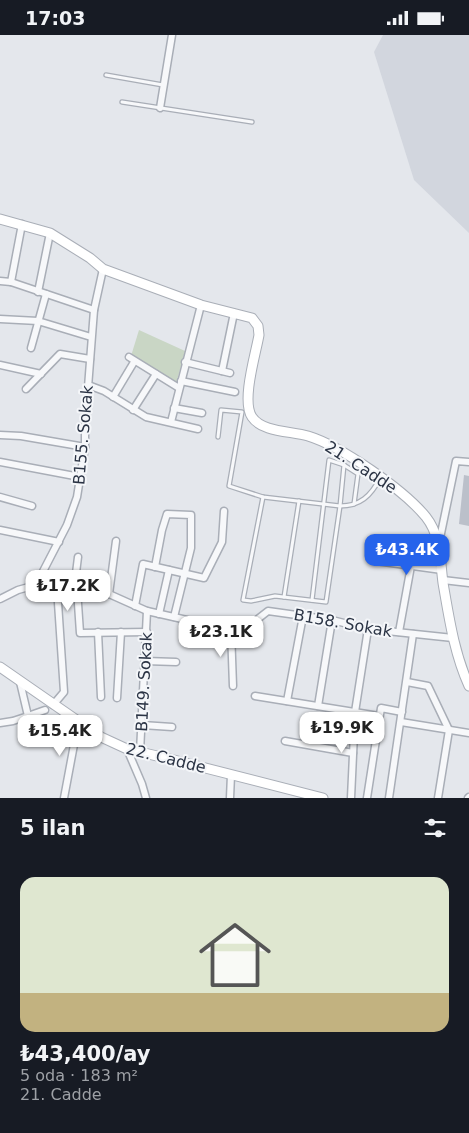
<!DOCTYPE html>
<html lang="tr">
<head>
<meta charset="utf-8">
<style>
  body { margin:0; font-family:"DejaVu Sans",sans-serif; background:#20242c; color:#f1f3f6; height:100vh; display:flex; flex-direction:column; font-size:19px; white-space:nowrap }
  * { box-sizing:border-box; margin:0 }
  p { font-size:16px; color:#9ea1a6 }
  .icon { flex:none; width:28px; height:28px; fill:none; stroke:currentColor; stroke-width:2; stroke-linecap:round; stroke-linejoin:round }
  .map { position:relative; height:763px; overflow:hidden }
  .drawer { display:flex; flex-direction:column; background:#171b24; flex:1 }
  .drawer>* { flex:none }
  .price { position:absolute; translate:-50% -42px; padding:0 11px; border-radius:10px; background:#fff; color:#222; font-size:16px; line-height:32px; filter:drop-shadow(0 1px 2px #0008) }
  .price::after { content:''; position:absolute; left:50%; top:30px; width:15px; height:11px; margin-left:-8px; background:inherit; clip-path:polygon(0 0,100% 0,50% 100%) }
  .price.current { background:#2563eb; color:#fff }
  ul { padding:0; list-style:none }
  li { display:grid; align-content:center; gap:10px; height:265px; padding:0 20px }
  li span { display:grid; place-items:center; height:155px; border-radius:15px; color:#555 }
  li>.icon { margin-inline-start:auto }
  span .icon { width:90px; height:90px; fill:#fffc; stroke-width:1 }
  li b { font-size:21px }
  h2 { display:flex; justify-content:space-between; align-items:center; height:60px; padding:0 20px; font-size:21px }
  .status { display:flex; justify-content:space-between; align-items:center; height:35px; padding:0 25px; background:#171b24; direction:ltr }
  .status svg { height:14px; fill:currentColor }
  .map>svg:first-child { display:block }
</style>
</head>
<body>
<div class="status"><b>17:03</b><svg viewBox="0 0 49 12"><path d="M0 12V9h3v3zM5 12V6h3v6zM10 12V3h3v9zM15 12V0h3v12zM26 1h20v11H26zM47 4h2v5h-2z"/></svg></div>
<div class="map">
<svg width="469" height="763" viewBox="0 0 469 763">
  <rect width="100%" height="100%" fill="#e4e7ec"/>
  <polygon fill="#d2d6de" points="383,0 469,0 469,198 414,145 374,17"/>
  <polygon fill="#c9d6c5" points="139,295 185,316 176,349 131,321"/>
  <polygon fill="#bbc0ca" points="464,440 469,441 469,491 459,489"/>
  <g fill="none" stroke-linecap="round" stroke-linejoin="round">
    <defs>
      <g id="service">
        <polyline points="106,40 163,50"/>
        <polyline points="122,67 252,87"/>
        <path d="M218,402L221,375L242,377L229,451L263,462L340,471C360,471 371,461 380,443"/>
        <polyline points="263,462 243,565 251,566 275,561 326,567 340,471 344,430"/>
        <polyline points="284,562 299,466"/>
        <polyline points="312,565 329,425 344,430 358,439 354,469"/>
      </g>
      <g id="minor">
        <polyline points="160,73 172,0"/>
        <polyline points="0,246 11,247 94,275"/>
        <polyline points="11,247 22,189"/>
        <polyline points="38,257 50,198"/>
        <polyline points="0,284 38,286 91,302"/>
        <polyline points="31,313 46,259"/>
        <polyline points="129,322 179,353"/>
        <polyline points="185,327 230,338"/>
        <polyline points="0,330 41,339"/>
        <polyline points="222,336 234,278"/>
        <polyline points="181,346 235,357"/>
        <polyline points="88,350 104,356 146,382 198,394"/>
        <polyline points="26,354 60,319 90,324"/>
        <polyline points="113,362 134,327"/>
        <polyline points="174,373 202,378"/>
        <polyline points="133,375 156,339"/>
        <polyline points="171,387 201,270"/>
        <polyline points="0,400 21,401 85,412"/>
        <polyline points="0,427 80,442"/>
        <polyline points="0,462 32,471"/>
        <polyline points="0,495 59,507"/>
        <polyline points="439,508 456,426 469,427"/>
        <polyline points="376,526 442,535"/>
        <polyline points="155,532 162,495 167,479 191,480 191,513 174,582"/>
        <polyline points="443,545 469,548"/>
        <polyline points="36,550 57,553 90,555 109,559 147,576 231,595 245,594 268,576 332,585 368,594 453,603"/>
        <polyline points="74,554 78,522"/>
        <polyline points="77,554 80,598 147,597"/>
        <polyline points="109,559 116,506"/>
        <polyline points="0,564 18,555 36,550 67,490 77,462 85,412 85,391 94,275 103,234"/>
        <polyline points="135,571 143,529 204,543 222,507 224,476"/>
        <polyline points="159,579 169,535"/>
        <polyline points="231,595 233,651"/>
        <polyline points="98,597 101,662"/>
        <polyline points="399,597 411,531"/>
        <polyline points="145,626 176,627"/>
        <polyline points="407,647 428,651 449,695 438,763"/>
        <polyline points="255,661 379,681"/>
        <polyline points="117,663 121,597"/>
        <polyline points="287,666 303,581"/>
        <polyline points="53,670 64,657 57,553"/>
        <polyline points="318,671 332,585"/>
        <polyline points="28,681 45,675"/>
        <polyline points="401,687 469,698"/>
        <polyline points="0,688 13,686 28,681 20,647"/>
        <polyline points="142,690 172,692"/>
        <polyline points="285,706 353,718"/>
        <polyline points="127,714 142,749 146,763"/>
        <polyline points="140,717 147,576"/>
        <polyline points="64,763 76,699 80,688"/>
        <polyline points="230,763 231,740"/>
        <polyline points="351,763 355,677 368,594"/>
        <polyline points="367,763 381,673 402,677"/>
        <polyline points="389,763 413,599"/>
        <polyline points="468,763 469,762"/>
      </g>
      <g id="secondary">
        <path d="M0,184L50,198L90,223L103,234L201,270L252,283L258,291L259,300C256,318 241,366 252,382C262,397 290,396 308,401C341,411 404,455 426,482C441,501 440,525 443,548C449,582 454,618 469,651"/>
        <polyline points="0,632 101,702 127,714 170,724 323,763"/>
      </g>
    </defs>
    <use href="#service" stroke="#a9aeb7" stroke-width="5.5"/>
    <use href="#minor" stroke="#a9aeb7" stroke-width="9"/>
    <use href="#secondary" stroke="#a9aeb7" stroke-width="11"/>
    <use href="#service" stroke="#f7f8fa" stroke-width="3"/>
    <use href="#minor" stroke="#f7f8fa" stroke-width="6"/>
    <use href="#secondary" stroke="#fff" stroke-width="9"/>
  </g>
  <g text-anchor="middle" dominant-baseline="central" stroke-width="4" stroke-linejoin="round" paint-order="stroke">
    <g font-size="16" fill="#2b3445" stroke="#f4f6f9">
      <text transform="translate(83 400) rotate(-85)">B155. Sokak</text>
      <text transform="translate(361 432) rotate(33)">21. Cadde</text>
      <text transform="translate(343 588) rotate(10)">B158. Sokak</text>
      <text transform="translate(144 647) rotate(-87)">B149. Sokak</text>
      <text transform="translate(166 723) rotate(14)">22. Cadde</text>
    </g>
  </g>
</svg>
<b class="price current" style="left:407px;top:541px">₺43.4K</b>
<b class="price" style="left:68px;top:577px">₺17.2K</b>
<b class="price" style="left:221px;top:623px">₺23.1K</b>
<b class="price" style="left:342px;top:719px">₺19.9K</b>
<b class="price" style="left:60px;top:722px">₺15.4K</b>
</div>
<section class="drawer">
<h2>5 ilan<svg class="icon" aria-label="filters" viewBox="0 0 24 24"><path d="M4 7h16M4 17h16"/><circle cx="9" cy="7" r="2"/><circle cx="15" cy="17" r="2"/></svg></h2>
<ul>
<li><span style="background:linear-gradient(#dfe7d0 75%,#c2b280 0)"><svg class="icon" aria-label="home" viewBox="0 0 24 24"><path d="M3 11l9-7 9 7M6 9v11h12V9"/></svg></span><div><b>₺43,400/ay</b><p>5 oda · 183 m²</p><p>21. Cadde</p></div></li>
</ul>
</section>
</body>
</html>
